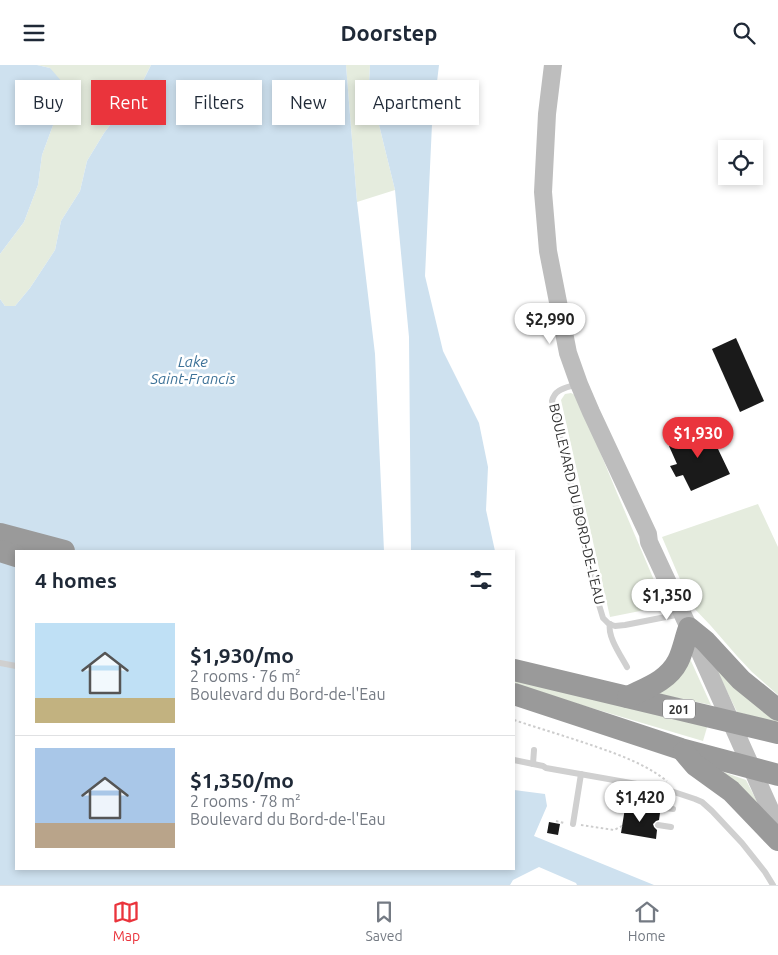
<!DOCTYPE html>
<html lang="en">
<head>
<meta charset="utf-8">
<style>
  body { margin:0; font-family:Ubuntu,sans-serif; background:#f2f2f3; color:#1f2937; height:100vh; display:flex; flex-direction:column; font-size:19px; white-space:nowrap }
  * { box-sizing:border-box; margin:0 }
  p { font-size:16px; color:#747a83 }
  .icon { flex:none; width:28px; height:28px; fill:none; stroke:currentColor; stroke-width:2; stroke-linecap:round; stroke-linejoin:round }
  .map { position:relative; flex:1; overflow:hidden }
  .panel { position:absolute; left:15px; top:485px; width:500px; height:320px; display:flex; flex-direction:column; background:#fff; border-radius:0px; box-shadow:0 2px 8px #0003 }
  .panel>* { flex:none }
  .top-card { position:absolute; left:15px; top:15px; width:500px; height:45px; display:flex; gap:10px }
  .tools { position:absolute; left:718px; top:75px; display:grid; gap:10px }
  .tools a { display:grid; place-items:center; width:45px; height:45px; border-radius:0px; background:#fff; box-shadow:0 2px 8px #0003; font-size:25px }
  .price { position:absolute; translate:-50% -42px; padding:0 11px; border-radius:18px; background:#fff; color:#222; font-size:16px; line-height:32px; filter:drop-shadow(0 1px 2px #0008) }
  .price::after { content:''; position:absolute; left:50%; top:30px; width:15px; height:11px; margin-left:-8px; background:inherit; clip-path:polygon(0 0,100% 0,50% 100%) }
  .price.current { background:#ea343c; color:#fff }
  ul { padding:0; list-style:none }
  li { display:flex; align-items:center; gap:15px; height:125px; padding:0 20px }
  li+li { border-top:1px solid #e0e1e3 }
  li span { display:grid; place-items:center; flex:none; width:140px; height:100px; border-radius:0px; color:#555 }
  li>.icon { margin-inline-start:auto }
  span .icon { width:60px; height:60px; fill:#fffc; stroke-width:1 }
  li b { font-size:21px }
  h2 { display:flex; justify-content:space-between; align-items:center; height:60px; padding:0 20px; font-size:21px }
  .chip { padding:0 18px; border-radius:0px; background:#fff; box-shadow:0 2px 8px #0003; font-size:18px; line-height:45px }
  .chip.current { background:#ea343c; color:#fff }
  header { display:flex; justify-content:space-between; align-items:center; height:65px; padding:0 20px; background:#fff; font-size:22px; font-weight:700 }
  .tabs { display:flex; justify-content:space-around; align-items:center; height:70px; border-top:1px solid #e0e1e3; background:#fff; font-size:14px; color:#747a83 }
  .tabs a { display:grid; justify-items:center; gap:2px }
  .tabs .current { color:#ea343c }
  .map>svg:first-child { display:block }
</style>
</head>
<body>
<header><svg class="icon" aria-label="menu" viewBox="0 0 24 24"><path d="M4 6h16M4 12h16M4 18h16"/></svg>Doorstep<svg class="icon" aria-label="search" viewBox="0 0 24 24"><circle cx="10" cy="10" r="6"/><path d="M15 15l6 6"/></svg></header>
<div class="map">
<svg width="778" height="820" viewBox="0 0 778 820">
  <rect width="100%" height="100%" fill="#fff"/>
  <g fill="#e5ecde">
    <polygon points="37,0 151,0 142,18 104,68 87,96 80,126 61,156 55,185 30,223 15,241 5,241 0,234 0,189 24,157 38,120 42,90 59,44 50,3"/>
    <polygon points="346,0 370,0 369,19 395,125 357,137"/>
    <polygon points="571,328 577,331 617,428 665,541 610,552 561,335 565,329"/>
    <polygon points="758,439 778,482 778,630 752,607 737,591 711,561 691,540 662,472"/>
    <polygon points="686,585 711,640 649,627"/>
    <polygon points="708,587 778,650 778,658 737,647"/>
    <polygon points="514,613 708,659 703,676 514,620"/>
    <polygon points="712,703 746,715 767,756"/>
  </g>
  <g fill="#cee1ef">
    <polygon points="0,0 37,0 50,3 63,18 59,44 42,90 38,120 24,157 0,189"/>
    <polygon points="151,0 346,0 357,137 375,289 384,486 16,486 16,804 514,804 514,725 545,729 547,741 534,771 654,820 577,820 576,818 539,802 513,815 510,820 0,820 0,234 5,241 15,241 30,223 55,185 61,156 80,126 87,96 104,68 142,18"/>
    <polygon points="370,0 439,0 432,59 425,211 443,286 479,358 488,402 486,445 495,486 411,486 409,272 395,125 369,19"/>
  </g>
  <g fill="#1a1a1a">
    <polygon points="736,273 764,336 740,347 712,284"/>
    <polygon points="706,359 730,409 691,426 683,410 676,412 670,401 677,399 669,381 678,377 676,373"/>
    <polygon points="625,743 660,748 659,755 656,756 653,759 654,762 657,765 656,774 621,768"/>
    <polygon points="549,757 560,759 558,770 547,768"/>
  </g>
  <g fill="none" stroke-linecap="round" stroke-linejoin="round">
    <g stroke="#cdcdcd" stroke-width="2" stroke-dasharray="2.5 2.5" stroke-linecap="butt">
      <path d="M514,655C541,664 568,672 594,681C620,690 645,699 667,716"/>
      <polyline points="556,756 564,758"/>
      <polyline points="581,760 614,765 622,761"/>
    </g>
    <g stroke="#d0d0d0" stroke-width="6">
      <path d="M578,319C567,323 555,323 552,336L596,530L603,553L609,559L615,561L625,560L681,549"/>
      <path d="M610,559C607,571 621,591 627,602"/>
      <polyline points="0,598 16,601"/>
      <polyline points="514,695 543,701 546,703 665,724 695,734 702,737 712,746 742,778 765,807 773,820"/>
      <polyline points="533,699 534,685"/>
      <polyline points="654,741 673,744"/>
      <polyline points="573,759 581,709"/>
      <polyline points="658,760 671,762"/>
    </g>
    <polyline stroke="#bdbdbd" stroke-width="18" points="553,0 547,49 543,127 548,186 568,288 579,319 591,347 648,469 649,477 689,563 778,762"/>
    <g stroke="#9a9a9a" stroke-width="22">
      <polyline points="0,469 64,486"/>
      <polyline points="0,486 16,491"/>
      <polyline points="514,605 778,668"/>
      <polyline points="514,629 681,684 778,710"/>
      <path d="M628,632C646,623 668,616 678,596C683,586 685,574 689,563L705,576L741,615L778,645"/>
      <polyline points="684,687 695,700 731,726 778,775"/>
    </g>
  </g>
  <g text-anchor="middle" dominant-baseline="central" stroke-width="5" stroke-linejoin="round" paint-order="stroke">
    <rect fill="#fff" stroke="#707070" stroke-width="1" x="663" y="634.5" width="32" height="19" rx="4"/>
    <g font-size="12" font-weight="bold" fill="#333">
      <text x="679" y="644">201</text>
    </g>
    <g font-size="14" fill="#333" stroke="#fff">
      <text transform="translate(577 439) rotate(77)">BOULEVARD DU BORD-DE-L'EAU</text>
    </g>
    <g font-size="15" font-style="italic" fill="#3d7298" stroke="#fff">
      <text x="193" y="296">Lake<tspan x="193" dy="17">Saint-Francis</tspan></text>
    </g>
  </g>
</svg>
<div class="tools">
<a><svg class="icon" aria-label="locate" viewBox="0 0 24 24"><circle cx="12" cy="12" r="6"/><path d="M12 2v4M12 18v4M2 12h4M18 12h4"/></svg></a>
</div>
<b class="price" style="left:550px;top:280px">$2,990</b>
<b class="price current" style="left:698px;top:394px">$1,930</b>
<b class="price" style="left:667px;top:556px">$1,350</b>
<b class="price" style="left:640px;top:758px">$1,420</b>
<div class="top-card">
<a class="chip">Buy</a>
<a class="chip current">Rent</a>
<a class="chip">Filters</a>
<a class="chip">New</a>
<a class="chip">Apartment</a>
</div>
<section class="panel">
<h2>4 homes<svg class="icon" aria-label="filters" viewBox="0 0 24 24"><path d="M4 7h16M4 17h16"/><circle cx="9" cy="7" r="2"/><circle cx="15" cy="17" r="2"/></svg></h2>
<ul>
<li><span style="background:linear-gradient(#bfe0f5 75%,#c2b280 0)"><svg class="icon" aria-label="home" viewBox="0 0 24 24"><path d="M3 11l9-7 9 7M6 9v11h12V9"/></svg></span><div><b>$1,930/mo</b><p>2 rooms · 76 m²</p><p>Boulevard du Bord-de-l'Eau</p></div></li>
<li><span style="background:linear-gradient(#a9c7e8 75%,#b9a48a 0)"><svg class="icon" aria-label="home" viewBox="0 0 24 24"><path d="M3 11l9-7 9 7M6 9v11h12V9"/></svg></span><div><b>$1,350/mo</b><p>2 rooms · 78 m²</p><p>Boulevard du Bord-de-l'Eau</p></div></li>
</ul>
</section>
</div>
<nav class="tabs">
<a class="current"><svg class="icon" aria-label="map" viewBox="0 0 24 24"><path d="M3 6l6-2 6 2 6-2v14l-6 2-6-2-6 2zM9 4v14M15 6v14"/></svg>Map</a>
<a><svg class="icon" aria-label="saved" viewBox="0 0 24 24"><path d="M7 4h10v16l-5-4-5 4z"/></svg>Saved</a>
<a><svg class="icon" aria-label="home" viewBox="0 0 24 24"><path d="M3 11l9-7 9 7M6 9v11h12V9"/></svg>Home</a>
</nav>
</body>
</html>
